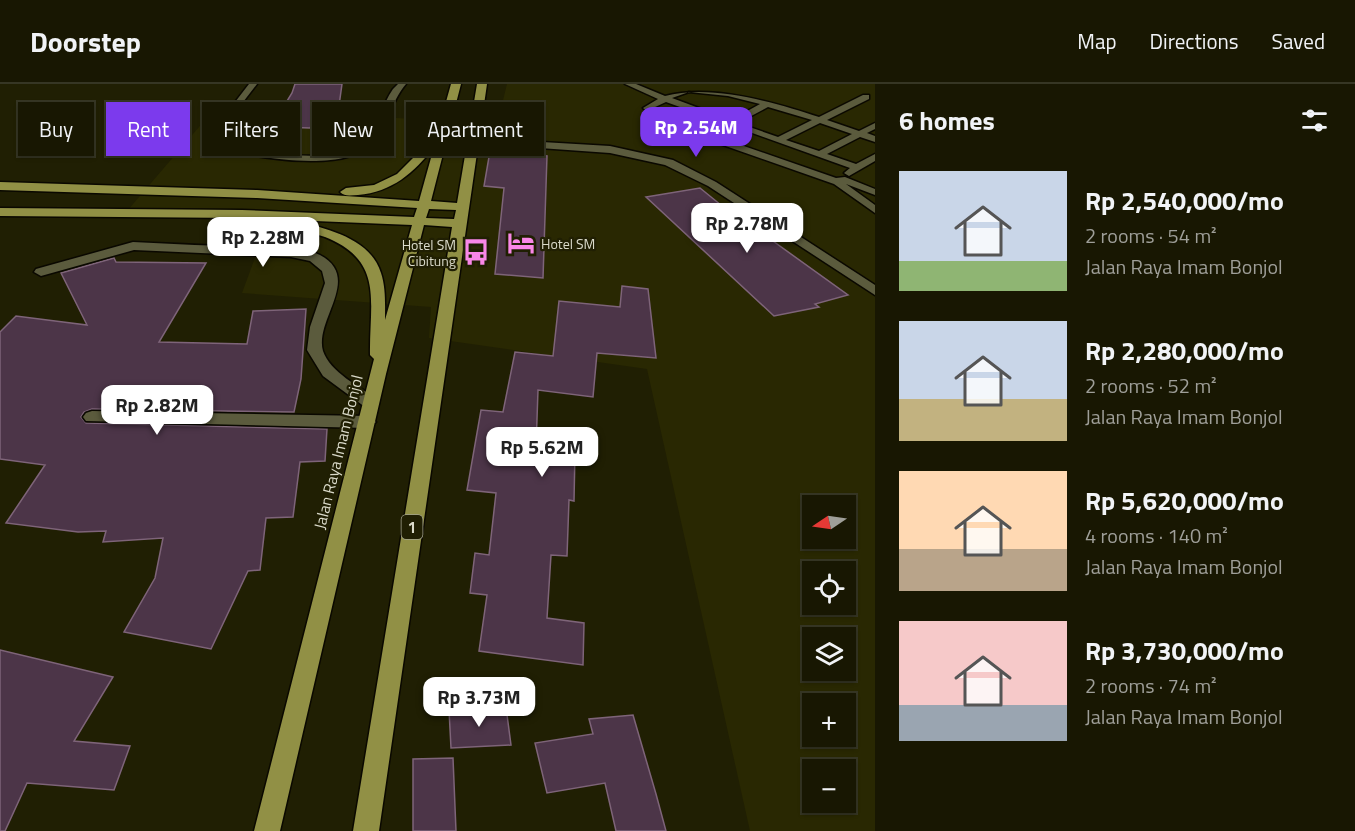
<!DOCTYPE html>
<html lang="en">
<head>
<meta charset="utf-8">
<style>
  body { margin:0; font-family:"Titillium Web",sans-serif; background:#21200c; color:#f1f3f6; height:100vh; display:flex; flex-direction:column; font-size:22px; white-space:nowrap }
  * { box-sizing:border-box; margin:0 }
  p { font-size:20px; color:#9f9f99 }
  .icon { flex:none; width:33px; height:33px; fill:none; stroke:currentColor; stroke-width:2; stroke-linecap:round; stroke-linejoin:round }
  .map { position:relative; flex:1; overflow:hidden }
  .panel { display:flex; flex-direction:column; background:#181702; width:480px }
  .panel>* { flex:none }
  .banner { position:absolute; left:18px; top:18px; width:570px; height:54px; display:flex; gap:12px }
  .needle { width:39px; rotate:257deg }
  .fabs { position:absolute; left:802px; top:411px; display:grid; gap:12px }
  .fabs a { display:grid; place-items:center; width:54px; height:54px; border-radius:0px; background:#181702; box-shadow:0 2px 4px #0004,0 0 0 2px #363624; font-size:30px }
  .price { position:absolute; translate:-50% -51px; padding:0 14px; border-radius:12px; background:#fff; color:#222; font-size:20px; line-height:39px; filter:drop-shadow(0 2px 3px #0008) }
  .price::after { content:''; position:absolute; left:50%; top:36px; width:18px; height:14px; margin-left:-9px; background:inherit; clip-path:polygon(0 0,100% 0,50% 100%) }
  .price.on { background:#7c3aed; color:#fff }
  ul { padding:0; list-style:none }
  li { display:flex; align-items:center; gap:18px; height:150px; padding:0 24px }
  li span { display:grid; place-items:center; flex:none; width:168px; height:120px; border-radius:0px; color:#555 }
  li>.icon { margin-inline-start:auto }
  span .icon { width:72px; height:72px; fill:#fffc; stroke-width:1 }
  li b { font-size:26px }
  h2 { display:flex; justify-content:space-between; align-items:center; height:72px; padding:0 24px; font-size:26px }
  .tag { padding:0 21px; border-radius:0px; background:#181702; box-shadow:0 2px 4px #0004,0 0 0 2px #363624; font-size:21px; line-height:54px }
  .tag.on { background:#7c3aed; color:#fff }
  header { display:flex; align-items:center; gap:36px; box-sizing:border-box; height:84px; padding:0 30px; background:#181702; border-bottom:2px solid #363624 }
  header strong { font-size:28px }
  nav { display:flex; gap:33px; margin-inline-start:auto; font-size:21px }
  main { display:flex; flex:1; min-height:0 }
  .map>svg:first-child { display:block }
</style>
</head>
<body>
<header>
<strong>Doorstep</strong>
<nav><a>Map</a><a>Directions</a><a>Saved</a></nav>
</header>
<main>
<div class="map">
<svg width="875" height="747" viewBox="0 0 875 747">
  <rect width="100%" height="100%" fill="#201f03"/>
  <path fill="#292802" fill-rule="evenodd" d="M507,0H875V747H750L647,285L429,254L431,223L242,209L270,133L127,127L211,29L340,30L497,41ZM813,422H846V454H813ZM813,488H846V520H813ZM813,554H846V586H813ZM813,620H846V652H813ZM813,686H846V718H813Z"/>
  <g fill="#4c3548" stroke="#7e6479" stroke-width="1.5">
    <polygon points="295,0 342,0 338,29 317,29 310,44 281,43 282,37 276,35 292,9"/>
    <polygon points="490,67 547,72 543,194 495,190 504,104 484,102"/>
    <polygon points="700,104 748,143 752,142 848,211 815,220 819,223 774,232 646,113"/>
    <polygon points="114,174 116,178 206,179 159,258 247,260 253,227 306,225 301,295 294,328 92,325 84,328 81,333 86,339 327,345 325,377 300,378 293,433 266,434 260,486 248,487 211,565 124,548 155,494 163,454 103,458 106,447 78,448 6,439 45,381 0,375 0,248 16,232 87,241 61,189"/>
    <polygon points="622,202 648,205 656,274 597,269 593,313 538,306 536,364 575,367 574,417 569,416 567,472 551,471 547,534 584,539 583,581 479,567 487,511 470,509 475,469 489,471 496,409 467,406 481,326 503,328 515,268 553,272 559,217 620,223"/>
    <polygon points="0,566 113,593 74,657 130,662 114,706 27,699 5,747 0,747"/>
    <polygon points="506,623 511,661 451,664 449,626"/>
    <polygon points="633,631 656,710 666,747 616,747 605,699 547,709 535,659 593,650 589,635"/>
    <polygon points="453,674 456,747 413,747 413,675"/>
  </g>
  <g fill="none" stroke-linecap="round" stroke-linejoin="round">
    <defs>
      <g id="lane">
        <path d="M249,0H257L223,44L225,53L232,62C264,69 343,83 367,55C379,41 382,20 393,5L398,0H406C390,19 388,41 375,57C349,90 261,74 226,66L217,53L215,44Z"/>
        <path d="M625,0H636L665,12C711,0 774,18 819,33L863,11H869V15L827,36L859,47L875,39V45L867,49L875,52V58L860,53L827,70L856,80L875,70V77L849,92L844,89L850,84L666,18L653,24L669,36L836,94L845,93L875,105V111L846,100L875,121V129L834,100L663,40L643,24L658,15ZM689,8L728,12L760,20L731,36L672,14ZM768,23L812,36L778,53L738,39ZM820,39L852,50L819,67L786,56Z"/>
      </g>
      <g id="street">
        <polygon points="475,54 610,62 673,76 716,98 875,201 875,211 708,102 665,81 610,69 471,59 471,55"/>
        <path d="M133,158C174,160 215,162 256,163C275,164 302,162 320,171C363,194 314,236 323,267C330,288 360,303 377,315L379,319L377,323H365L323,292L307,266L310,243L325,199L322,187L310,177L291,173L134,166L41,192L34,188L36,185Z"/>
        <polygon points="92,327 367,332 376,338 367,344 86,337 83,333 86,329"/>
      </g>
      <path id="highway" d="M451,0H461L431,117L457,119L477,0H487L379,747H353L452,143L424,141L386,290L280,747H254L374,275L370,271C369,218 385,177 325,153C313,149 294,148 286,140L292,136C324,144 370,153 381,189C386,204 385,221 385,236L412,141L242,134L0,132V124L242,126L414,133L417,124L257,114L0,106V98L257,106L419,117L434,63C414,89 392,108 358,111C351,111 345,113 340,108L346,104L374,101L397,90L416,71L434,47L438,46ZM429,125L456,126L454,135L426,134Z"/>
    </defs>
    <use href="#lane" stroke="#0a0800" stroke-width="3"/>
    <use href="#street" stroke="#0a0800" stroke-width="3"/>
    <use href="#highway" stroke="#0a0800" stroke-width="3"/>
    <use href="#lane" fill="#5b5b3d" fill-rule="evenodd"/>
    <use href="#street" fill="#5b5b3d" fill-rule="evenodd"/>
    <use href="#highway" fill="#919045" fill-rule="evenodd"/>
  </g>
  <defs>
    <symbol id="hotel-bare" viewBox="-9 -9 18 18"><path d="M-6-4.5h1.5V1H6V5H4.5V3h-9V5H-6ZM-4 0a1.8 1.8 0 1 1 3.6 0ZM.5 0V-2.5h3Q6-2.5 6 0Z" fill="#f987e8" stroke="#201f03" stroke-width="2.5" paint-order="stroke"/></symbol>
    <symbol id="bus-bare" viewBox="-9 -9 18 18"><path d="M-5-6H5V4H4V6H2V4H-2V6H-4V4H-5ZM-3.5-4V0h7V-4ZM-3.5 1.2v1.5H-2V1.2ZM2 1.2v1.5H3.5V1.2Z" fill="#f987e8" stroke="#201f03" stroke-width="2.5" paint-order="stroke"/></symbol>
  </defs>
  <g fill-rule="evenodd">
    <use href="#hotel-bare" x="502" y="140" width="38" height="38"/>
    <use href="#bus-bare" x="457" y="149" width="38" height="38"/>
  </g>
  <g text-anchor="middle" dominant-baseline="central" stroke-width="4.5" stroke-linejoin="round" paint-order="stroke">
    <g font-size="14" fill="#dadaca" stroke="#201f03" text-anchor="start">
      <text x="541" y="159">Hotel SM</text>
      <text x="456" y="160" text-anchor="end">Hotel SM<tspan x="456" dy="16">Cibitung</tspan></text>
    </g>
    <rect fill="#201f03" stroke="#a2a28e" stroke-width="1.5" x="401.5" y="431" width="21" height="24" rx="4.5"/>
    <g font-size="15" font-weight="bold" fill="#dadaca">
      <text x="412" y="443">1</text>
    </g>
    <g font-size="16" fill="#dadaca" stroke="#201f03">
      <text transform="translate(338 368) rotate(-76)">Jalan Raya Imam Bonjol</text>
    </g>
  </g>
</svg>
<div class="fabs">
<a><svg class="needle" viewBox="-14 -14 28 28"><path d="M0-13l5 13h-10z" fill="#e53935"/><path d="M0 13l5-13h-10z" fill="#9f9f99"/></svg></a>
<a><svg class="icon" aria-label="locate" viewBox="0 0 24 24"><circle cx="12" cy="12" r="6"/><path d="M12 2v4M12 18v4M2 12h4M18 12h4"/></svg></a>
<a><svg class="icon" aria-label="layers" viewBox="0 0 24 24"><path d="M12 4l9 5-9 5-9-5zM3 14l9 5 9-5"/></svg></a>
<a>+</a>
<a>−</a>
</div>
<b class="price on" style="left:696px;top:74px">Rp 2.54M</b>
<b class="price" style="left:747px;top:170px">Rp 2.78M</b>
<b class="price" style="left:263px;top:184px">Rp 2.28M</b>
<b class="price" style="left:157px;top:352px">Rp 2.82M</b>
<b class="price" style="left:542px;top:394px">Rp 5.62M</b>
<b class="price" style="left:479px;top:644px">Rp 3.73M</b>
<div class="banner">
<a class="tag">Buy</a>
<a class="tag on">Rent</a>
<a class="tag">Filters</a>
<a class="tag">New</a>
<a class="tag">Apartment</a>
</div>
</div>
<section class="panel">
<h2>6 homes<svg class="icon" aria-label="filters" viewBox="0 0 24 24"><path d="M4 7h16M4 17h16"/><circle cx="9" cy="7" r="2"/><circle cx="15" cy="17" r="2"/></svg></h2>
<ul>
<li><span style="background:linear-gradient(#c9d6e8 75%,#8fb573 0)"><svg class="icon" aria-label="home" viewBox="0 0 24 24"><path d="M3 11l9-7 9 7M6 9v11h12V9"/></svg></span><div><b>Rp 2,540,000/mo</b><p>2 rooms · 54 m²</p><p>Jalan Raya Imam Bonjol</p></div></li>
<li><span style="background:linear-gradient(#c9d6e8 65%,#c2b280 0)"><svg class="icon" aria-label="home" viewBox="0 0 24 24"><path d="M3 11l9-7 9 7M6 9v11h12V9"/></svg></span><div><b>Rp 2,280,000/mo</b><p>2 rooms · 52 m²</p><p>Jalan Raya Imam Bonjol</p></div></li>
<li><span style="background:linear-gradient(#ffd9b3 65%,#b9a48a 0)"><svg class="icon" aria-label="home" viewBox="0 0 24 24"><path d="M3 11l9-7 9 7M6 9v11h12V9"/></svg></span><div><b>Rp 5,620,000/mo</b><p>4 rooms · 140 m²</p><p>Jalan Raya Imam Bonjol</p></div></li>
<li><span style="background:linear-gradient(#f6c9c9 70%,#9aa5b1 0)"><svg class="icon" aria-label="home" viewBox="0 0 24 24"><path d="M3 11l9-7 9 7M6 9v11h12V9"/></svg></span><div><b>Rp 3,730,000/mo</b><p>2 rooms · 74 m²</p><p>Jalan Raya Imam Bonjol</p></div></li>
</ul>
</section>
</main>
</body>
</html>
